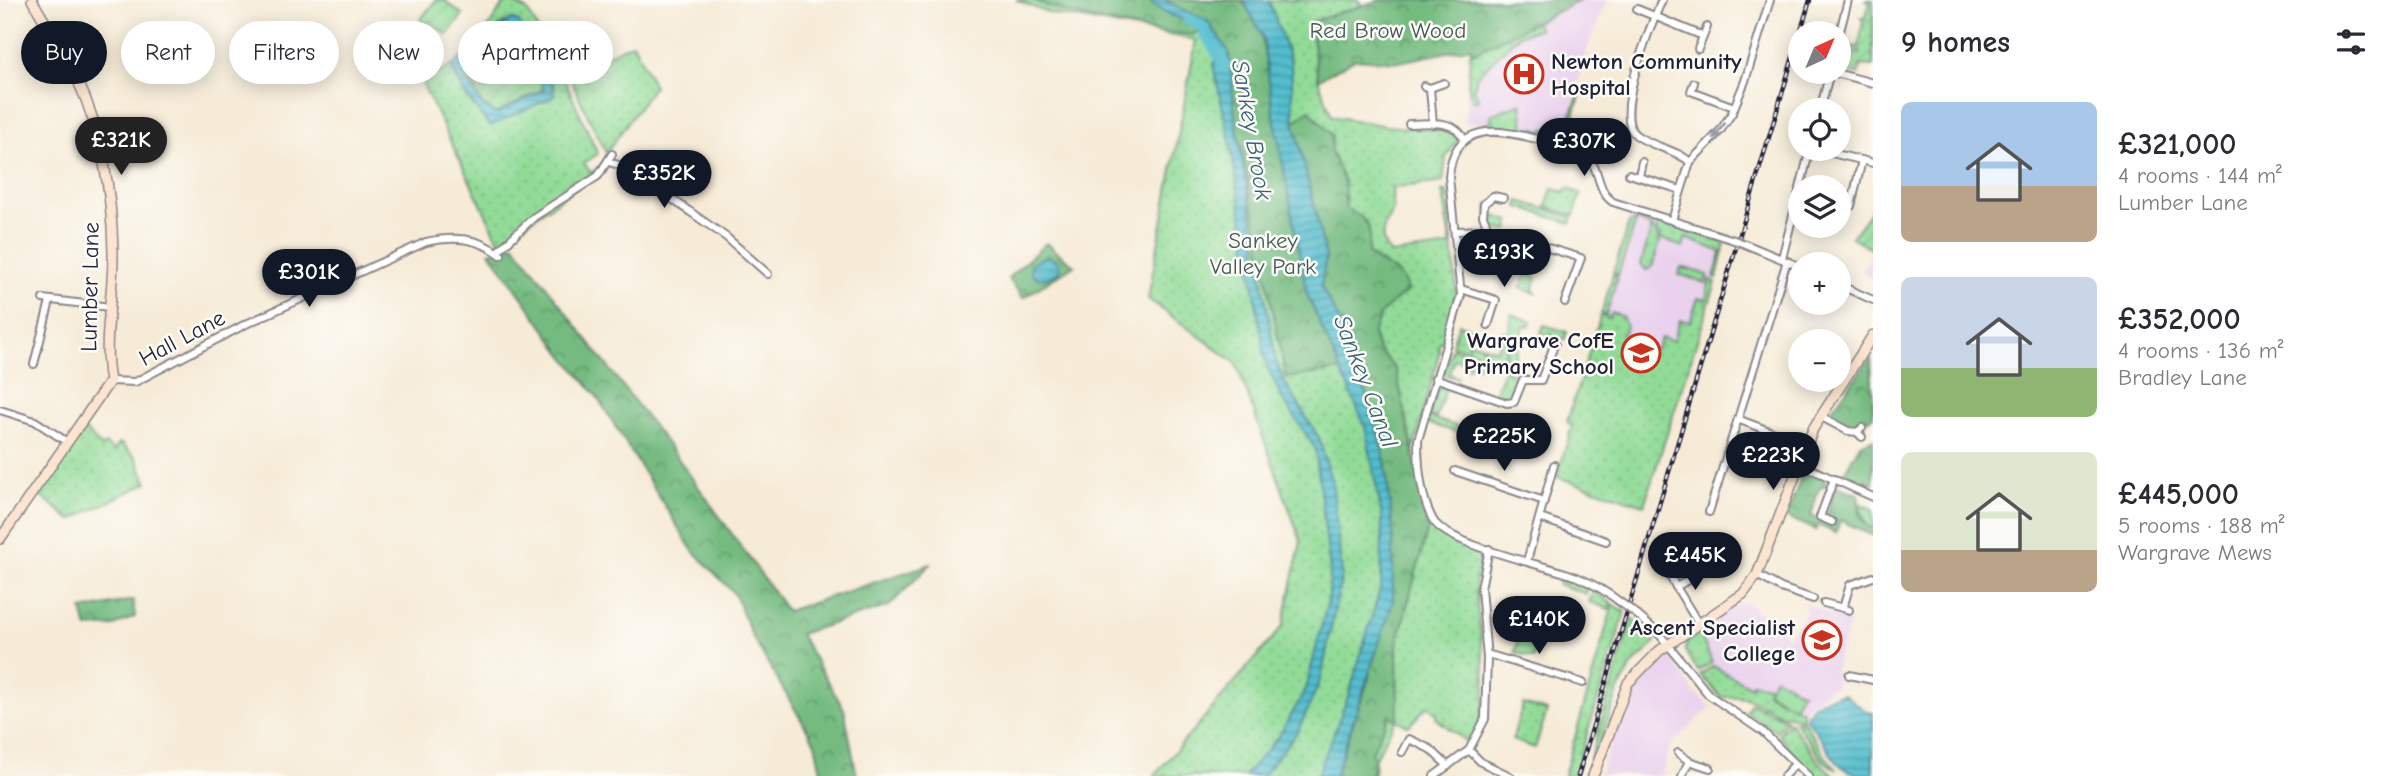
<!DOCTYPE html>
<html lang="en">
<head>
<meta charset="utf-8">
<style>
  body { margin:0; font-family:"Comic Neue",sans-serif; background:#f2f2f3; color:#2b2b33; height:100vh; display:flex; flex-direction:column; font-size:26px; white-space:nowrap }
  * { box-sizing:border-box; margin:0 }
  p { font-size:23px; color:#7c7c81 }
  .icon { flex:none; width:38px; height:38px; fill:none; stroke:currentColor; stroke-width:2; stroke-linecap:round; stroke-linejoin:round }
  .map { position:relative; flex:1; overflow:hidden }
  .sheet { display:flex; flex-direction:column; background:#fff; width:525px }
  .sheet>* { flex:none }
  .guide { position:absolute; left:21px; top:21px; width:665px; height:63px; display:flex; gap:14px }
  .needle { width:46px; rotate:44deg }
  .buttons { position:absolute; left:1788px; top:21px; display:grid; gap:14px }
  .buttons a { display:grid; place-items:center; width:63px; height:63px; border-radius:50%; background:#fff; box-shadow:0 4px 18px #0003; font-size:35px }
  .price { position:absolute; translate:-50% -60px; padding:0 16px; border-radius:24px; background:#111827; color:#fff; font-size:23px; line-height:46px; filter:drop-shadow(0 2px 4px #0008) }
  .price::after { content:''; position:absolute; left:50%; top:42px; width:21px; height:16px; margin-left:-10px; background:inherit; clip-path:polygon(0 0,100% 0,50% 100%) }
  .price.active { background:#222; color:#fff }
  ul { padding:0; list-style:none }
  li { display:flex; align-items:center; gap:21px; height:175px; padding:0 28px }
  li span { display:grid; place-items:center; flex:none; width:196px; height:140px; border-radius:10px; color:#555 }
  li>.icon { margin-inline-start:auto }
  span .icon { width:84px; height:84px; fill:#fffc; stroke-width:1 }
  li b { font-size:30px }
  h2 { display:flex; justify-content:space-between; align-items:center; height:84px; padding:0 28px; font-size:30px }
  .tag { padding:0 24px; border-radius:32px; background:#fff; box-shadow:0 4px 18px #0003; font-size:24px; line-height:63px }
  .tag.active { background:#111827; color:#fff }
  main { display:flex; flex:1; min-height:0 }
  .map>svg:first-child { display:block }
</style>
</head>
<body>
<main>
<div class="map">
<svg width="1873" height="776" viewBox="0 0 1873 776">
  <defs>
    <pattern id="grass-dots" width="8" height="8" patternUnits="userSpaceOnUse" patternTransform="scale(1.75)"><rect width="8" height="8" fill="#91db97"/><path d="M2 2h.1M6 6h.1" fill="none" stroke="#7dbc83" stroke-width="1.8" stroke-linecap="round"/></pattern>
    <pattern id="forest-crowns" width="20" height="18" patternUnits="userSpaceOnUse" patternTransform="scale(1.75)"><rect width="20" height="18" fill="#74bb80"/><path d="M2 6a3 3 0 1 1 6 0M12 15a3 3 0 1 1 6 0" fill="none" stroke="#5f986a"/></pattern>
    <pattern id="garden-furrows" width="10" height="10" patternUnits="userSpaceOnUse" patternTransform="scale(1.75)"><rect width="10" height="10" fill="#91db97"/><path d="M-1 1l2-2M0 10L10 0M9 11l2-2" fill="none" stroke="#7dbc83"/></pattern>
    <pattern id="water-rules" width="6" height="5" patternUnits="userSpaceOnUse" patternTransform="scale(1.75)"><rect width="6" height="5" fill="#53bdce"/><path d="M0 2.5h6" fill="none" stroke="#4499a8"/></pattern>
  </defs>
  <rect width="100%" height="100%" fill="#fdfcf7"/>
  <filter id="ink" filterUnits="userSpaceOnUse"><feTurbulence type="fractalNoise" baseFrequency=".0143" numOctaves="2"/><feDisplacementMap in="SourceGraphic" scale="14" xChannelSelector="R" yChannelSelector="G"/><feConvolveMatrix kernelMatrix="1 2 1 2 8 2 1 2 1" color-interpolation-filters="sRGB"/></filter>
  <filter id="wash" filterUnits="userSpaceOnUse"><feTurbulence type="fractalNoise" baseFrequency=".00686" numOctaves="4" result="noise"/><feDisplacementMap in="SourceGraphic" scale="28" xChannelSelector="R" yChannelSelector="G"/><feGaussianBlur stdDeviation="1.57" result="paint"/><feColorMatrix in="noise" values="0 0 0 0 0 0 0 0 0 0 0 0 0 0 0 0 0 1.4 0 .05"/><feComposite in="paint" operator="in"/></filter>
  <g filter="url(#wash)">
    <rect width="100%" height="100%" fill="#f6ebd7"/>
    <g fill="#ead1ed">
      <polygon points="1581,0 1607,0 1584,57 1565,139 1465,122 1470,54"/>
      <polygon points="1873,206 1873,278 1862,271 1873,252 1850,236"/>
      <polygon points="1631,213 1725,243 1716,282 1644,505 1557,477 1571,426 1568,425"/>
      <polygon points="1746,602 1788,637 1807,613 1804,603 1850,621 1835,668 1836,688 1832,687 1802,710 1767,693 1769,687 1751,687 1713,666 1703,641 1708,622 1732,606"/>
      <polygon points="1664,659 1673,661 1694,692 1711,707 1671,745 1661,776 1599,774 1629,691"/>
    </g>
    <g fill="url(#grass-dots)" stroke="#5a7e69" stroke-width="2">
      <path d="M1016,0H1359L1362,8L1310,23L1318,79L1332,116L1386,126L1456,132L1459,138L1446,157L1443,182L1392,188L1393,211C1383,224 1377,240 1391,254L1451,246L1442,192H1447L1457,292L1444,342H1440L1438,348L1440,350L1413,452L1429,524L1443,536L1480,554C1481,563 1476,571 1476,580C1474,628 1502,702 1468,743L1436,718L1437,714L1427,706L1409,726L1396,720L1375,758L1374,776H1154L1283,626L1301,541L1236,363L1148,299L1196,40L1048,13Z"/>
      <path d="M509,1L527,10L547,44L538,51L524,29L505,22L492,32L488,27C496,19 499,5 509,1Z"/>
      <polygon points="1535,22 1539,29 1519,35 1477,76 1474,89 1478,98 1477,101 1472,100 1468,84 1470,54"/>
      <polygon points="583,42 588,42 597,60 633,43 654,86 606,153 560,58 571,46"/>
      <polygon points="547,50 551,50 598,154 584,163 591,173 601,166 593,175 500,243 422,83 451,66 464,93 487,123 555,88 538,55"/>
      <polygon points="1578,96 1580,96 1573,119 1625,133 1596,161 1586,150 1562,138"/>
      <polygon points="1521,103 1524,129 1537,128 1538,132 1556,126 1555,134 1547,136 1484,124 1492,120 1490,115"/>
      <polygon points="1552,188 1564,192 1568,188 1581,194 1574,215 1546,207"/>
      <polygon points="1519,201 1573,217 1571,223 1518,207"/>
      <polygon points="1494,202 1491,215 1510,221 1508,231 1493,228 1488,223 1488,204"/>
      <polygon points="1637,215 1649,222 1648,226 1637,219 1618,275 1613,273 1629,223 1635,221"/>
      <polygon points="1658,221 1725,243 1717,278 1714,277 1721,252 1686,238 1683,247 1661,239 1657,230"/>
      <polygon points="1652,226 1660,242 1652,267 1646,270 1641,264"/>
      <polygon points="1482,234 1497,238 1491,258 1485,256 1489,244 1466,236"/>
      <polygon points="1495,251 1501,252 1500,257 1513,260 1510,270 1491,264"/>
      <polygon points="1681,267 1708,275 1705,283 1679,274"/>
      <polygon points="1527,274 1537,278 1533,290 1537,294 1520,288"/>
      <polygon points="1613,275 1618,276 1606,315 1601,314"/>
      <polygon points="1709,279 1716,282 1644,505 1557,477 1572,426 1567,422 1601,315 1609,318 1612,313 1622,316 1626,326 1622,339 1642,345 1640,353 1644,345 1657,349 1661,338 1673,341 1680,320 1690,322 1698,298 1706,300"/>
      <polygon points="1511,314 1531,321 1529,327 1524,326 1521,339 1509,335"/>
      <polygon points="1459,324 1471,328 1468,348 1471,342 1483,346 1481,354 1452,345"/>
      <polygon points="1544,325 1567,332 1565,339 1541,333"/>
      <polygon points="1503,331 1507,332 1504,361 1482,355 1484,346 1497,350"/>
      <polygon points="1509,338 1520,340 1511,370 1504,368"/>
      <polygon points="1452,348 1471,354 1471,359 1473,354 1474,358 1475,355 1487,358 1485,367 1472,364 1468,368 1469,364 1454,359 1449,374 1459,378 1443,376"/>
      <polygon points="1504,369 1520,379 1508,398 1494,394"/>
      <polygon points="1443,386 1447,386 1436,418 1429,416 1437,391"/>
      <polygon points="1429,417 1477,433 1476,438 1426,423"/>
      <polygon points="84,429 102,447 106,444 113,451 120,443 136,458 147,483 71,520 38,494"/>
      <polygon points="1859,503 1873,509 1873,529 1867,526"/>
      <polygon points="1560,577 1588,588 1586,594 1558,584"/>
      <polygon points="1593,591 1611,603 1609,609 1589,602"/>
      <polygon points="1613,604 1625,612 1574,776 1564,776"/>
      <polygon points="1524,607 1529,608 1528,614 1533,615 1535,609 1547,613 1540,635 1517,628"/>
      <polygon points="1632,618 1652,634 1655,643 1632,665 1618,691 1588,776 1585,776"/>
      <polygon points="1708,622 1703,641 1712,662 1698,671 1685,651 1687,643"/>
      <polygon points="1521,632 1539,637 1533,658 1515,652"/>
      <path d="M1713,666L1751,687L1752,683L1769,686L1767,693L1802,710L1803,718C1775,720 1752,689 1722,698L1700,675Z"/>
      <polygon points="1751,703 1787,720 1776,731 1746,712"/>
      <polygon points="1523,704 1547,711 1535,748 1512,740"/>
      <polygon points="1803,720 1824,755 1837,770 1822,760 1795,721"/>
      <polygon points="1790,722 1819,762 1835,776 1812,776 1809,773 1778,734"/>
    </g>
    <g fill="url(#forest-crowns)" stroke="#4b6e5e" stroke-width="2">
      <path d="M1033,0H1147L1171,15L1197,24L1200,29L1193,35C1147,31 1074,19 1033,0Z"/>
      <polygon points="1160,0 1238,0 1248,7 1260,28 1307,294 1341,370 1286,378 1235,116 1227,54 1210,25"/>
      <polygon points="1380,0 1581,0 1470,54 1472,47 1399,62 1355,59 1318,80 1310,22"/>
      <path d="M1309,110L1332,135L1331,152L1344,181L1346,208C1372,223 1371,224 1368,253C1381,268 1404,267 1407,291L1381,313L1373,334L1378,349L1396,370L1429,524L1397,644L1398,717L1396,720L1389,716L1371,753L1375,758L1371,776H1335L1369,678L1393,534L1385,461L1375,420L1345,332L1321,286L1326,257L1294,122Z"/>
      <polygon points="1046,243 1074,265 1023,298 1008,278"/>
      <polygon points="514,244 677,457 787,611 931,564 889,606 800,634 844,709 857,776 822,776 815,743 754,640 734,593 692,550 596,395 563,355 490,252"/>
      <polygon points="1871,357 1873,417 1852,425 1833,418 1829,413"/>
      <polygon points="1873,439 1873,483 1842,476 1860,444"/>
      <path d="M1812,473L1823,477L1827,484L1819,488L1811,516L1834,525L1835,520L1827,514L1836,486L1859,494C1858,507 1860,523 1873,529V536L1840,520L1836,533L1818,525L1816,530L1786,517L1802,475Z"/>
      <polygon points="133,600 135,617 114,626 87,628 82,610"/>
    </g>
    <g fill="url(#garden-furrows)" stroke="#5a7e69" stroke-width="2">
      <polygon points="436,0 444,0 463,15 447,35 429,21 425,25 420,20"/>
      <polygon points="1866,0 1873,0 1873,66 1861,65 1858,75 1842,70 1849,71 1854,53 1860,54 1860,51 1851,49 1851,46 1859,47 1863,20 1859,17 1865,18 1870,3"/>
      <polygon points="509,33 524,47 531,43 538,51 519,58 520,61 498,72 493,69 486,55 471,64 478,90 496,85 495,77 538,55 543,63 534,69 545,88 496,114 481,103 463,67"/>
      <polygon points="1873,208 1873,250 1852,237"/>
    </g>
    <polygon fill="#91db97" stroke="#5a7e69" stroke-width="2" points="1775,677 1802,692 1794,707 1767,691"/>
    <g fill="url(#water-rules)" stroke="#3a7084" stroke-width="2">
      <polygon points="1147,0 1164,0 1208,21 1229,52 1235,116 1276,361 1283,379 1319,438 1333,487 1342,574 1321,679 1298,731 1262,776 1244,776 1279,736 1306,689 1329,595 1330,571 1315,448 1282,398 1266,364 1230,142 1213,65 1219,51 1201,26 1171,15"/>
      <polygon points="1243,0 1269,0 1291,62 1294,122 1326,257 1321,286 1345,332 1375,420 1385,461 1393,533 1393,601 1335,776 1317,776 1349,694 1381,586 1382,517 1365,426 1307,294 1273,111 1263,37"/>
      <path d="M512,19L519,22L531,43L524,47L509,33L463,67L481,103L496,114L544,90L534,69L538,65C548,71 556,84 553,97L490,126L464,93L451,66Z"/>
      <circle cx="276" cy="50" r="9"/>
      <polygon points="1048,255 1059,263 1060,271 1049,278 1039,279 1031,273 1031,264"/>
      <path d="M1844,694L1866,711L1873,712V776C1831,776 1830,745 1806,719C1808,702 1829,696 1844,694Z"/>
    </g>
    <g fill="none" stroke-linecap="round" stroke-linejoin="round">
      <polyline stroke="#53bdce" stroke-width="12" points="1188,19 1200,24 1225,66"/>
    </g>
  </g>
  <g filter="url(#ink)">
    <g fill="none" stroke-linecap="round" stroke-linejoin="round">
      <defs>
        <g id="street">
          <path d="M1662,0C1652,22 1612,118 1636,135C1652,147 1676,149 1690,162"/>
          <polyline points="1637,9 1703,36"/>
          <polyline points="1839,35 1848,0"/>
          <polyline points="1698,49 1707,27"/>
          <polyline points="1832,72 1873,83"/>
          <polyline points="1694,83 1691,91 1734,107"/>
          <polyline points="1424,86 1430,88 1433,124"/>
          <polyline points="1430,88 1444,83"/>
          <polyline points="1820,110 1830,72"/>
          <path d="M1409,124C1429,124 1454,118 1464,139"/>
          <polyline points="1815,149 1873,163"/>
          <polyline points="609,162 628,168 726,237 768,274"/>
          <polyline points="1629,174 1681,190"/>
          <polyline points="1639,176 1642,162"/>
          <polyline points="1851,206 1862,160"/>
          <polyline points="1672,220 1690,162 1720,131 1732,113 1745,81 1770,0"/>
          <polyline points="1489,230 1483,216 1484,204 1493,196 1503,198"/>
          <polyline points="1455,231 1489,230 1581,258 1565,302"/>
          <polyline points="1745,244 1801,267"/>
          <polyline points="497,252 534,217 598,176 612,154"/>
          <polyline points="1782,258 1810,149"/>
          <polyline points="1839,285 1873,300"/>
          <polyline points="1461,289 1496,300 1488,325"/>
          <polyline points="43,299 110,307"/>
          <polyline points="34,364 50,301"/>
          <polyline points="1435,378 1507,403 1514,402 1523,380 1541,380 1555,343"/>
          <path d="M110,381L135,382L246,324L426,242C454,236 477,237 501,255"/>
          <polyline points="0,410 35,421 67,442"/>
          <polyline points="1820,416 1848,431 1857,432"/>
          <polyline points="1740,420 1806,445"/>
          <polyline points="1862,437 1857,432 1862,428"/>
          <polyline points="1800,464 1873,497"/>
          <polyline points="1455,471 1544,501"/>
          <polyline points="1709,512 1787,261"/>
          <polyline points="1540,518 1606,541"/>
          <polyline points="1832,522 1820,517 1834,479"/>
          <polyline points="1527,561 1554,465"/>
          <polyline points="1669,575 1698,623"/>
          <polyline points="1757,575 1781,588 1813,599"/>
          <polyline points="1676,587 1688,580"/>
          <polyline points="1824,603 1843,608"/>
          <path d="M1624,605C1610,594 1594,584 1577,577C1547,565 1448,546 1433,520C1420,497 1418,466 1418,440L1461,295L1449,177C1453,120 1499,129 1540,140C1554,143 1574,147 1586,156C1601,168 1596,191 1613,202L1734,240"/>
          <polyline points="1849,610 1843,608 1850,585 1873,577"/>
          <polyline points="1635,613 1660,635 1709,695 1763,732 1808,776"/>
          <polyline points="1487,654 1583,683"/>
          <polyline points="1849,675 1873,680"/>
          <polyline points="1469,750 1481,762 1510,776"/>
          <polyline points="1402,752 1409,739 1430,749 1448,766"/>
          <polyline points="1678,753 1689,761 1710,768"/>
          <polyline points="1434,776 1469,750 1485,719 1487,658 1481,588 1489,549"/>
          <polyline points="1682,776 1689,761"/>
          <polyline points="1784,776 1795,764"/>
        </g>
        <g id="secondary">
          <path d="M0,539L110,381C102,339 114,294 113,252C112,195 102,131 77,79C64,52 47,26 32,0"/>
          <polyline points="1593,776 1628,683 1659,651 1743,594 1757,575 1813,429 1873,335"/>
        </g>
      </defs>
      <use href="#street" stroke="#8c8689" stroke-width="10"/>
      <use href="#secondary" stroke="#8c8689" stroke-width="12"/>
      <use href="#street" stroke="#fff" stroke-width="6"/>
      <use href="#secondary" stroke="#fce5d0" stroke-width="9"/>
      <defs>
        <polyline id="rail" points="1578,776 1810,0"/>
      </defs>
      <use href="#rail" stroke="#22223b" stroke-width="4.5"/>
      <use href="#rail" stroke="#fdfcf7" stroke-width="2" stroke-dasharray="5" stroke-linecap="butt"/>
      <defs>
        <g id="street-bridge">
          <polyline points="1734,240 1745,244"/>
          <polyline points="1624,605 1635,613"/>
        </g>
      </defs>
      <use href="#street-bridge" stroke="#8c8689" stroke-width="10" stroke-linecap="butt"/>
      <use href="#street-bridge" stroke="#fff" stroke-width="6"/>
    </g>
    <defs><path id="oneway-solid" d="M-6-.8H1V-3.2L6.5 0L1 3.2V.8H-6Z" transform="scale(1.75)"/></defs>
    <use fill="#9c9ca7" href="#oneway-solid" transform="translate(1719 131) rotate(127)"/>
  </g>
  <defs>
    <symbol id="hospital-ring" viewBox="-11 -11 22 22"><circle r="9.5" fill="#fdfcf7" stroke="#c8321e" stroke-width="1.5"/><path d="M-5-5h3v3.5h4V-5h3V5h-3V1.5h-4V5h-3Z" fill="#c8321e"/></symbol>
    <symbol id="school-ring" viewBox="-11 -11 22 22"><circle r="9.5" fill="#fdfcf7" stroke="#c8321e" stroke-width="1.5"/><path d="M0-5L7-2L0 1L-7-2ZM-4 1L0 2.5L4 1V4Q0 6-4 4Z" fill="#c8321e"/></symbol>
    <symbol id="university-ring" viewBox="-11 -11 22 22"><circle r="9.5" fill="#fdfcf7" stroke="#c8321e" stroke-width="1.5"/><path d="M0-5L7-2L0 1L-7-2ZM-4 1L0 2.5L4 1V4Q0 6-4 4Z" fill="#c8321e"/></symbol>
  </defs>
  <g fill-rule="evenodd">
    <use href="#hospital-ring" x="1502" y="52" width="44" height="44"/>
    <use href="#school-ring" x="1619" y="331" width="44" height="44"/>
    <use href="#university-ring" x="1800" y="618" width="44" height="44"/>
  </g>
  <g text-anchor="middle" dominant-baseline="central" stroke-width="5" stroke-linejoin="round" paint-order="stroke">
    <g font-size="23" fill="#435a57" stroke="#fdfcf7">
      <text x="1388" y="30">Red Brow Wood</text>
      <text x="1263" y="240">Sankey<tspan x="1263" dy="26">Valley Park</tspan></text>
    </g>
    <g font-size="23" font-weight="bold" fill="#22223b" stroke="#fdfcf7" text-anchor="end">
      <text x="1551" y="61" text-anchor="start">Newton Community<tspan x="1551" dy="26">Hospital</tspan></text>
      <text x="1614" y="340">Wargrave CofE<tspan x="1614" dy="26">Primary School</tspan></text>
      <text x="1795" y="627">Ascent Specialist<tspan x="1795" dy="26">College</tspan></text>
    </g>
    <g font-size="23" fill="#22223b" stroke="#fdfcf7">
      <text transform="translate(90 287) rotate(-89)">Lumber Lane</text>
      <text transform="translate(182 338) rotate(-28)">Hall Lane</text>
    </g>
    <g font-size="24" font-style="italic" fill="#366076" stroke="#fdfcf7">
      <text transform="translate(1252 130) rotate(80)">Sankey Brook</text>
      <text transform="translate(1366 381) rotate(69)">Sankey Canal</text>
    </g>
  </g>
</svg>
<div class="buttons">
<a><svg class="needle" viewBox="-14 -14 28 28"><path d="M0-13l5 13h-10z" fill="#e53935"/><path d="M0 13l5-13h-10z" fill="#7c7c81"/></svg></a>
<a><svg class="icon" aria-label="locate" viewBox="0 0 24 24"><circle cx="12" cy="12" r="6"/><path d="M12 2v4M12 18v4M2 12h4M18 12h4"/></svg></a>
<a><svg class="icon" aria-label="layers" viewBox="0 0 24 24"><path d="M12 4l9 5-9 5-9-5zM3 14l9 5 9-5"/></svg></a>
<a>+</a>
<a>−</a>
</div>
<b class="price active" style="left:121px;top:177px">£321K</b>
<b class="price" style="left:1584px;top:178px">£307K</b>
<b class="price" style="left:664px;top:210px">£352K</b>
<b class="price" style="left:1504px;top:289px">£193K</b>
<b class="price" style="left:309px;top:309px">£301K</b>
<b class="price" style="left:1504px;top:473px">£225K</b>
<b class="price" style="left:1773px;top:492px">£223K</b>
<b class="price" style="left:1695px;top:592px">£445K</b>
<b class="price" style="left:1539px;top:656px">£140K</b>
<div class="guide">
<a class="tag active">Buy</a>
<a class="tag">Rent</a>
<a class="tag">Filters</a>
<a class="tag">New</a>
<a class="tag">Apartment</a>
</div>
</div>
<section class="sheet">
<h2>9 homes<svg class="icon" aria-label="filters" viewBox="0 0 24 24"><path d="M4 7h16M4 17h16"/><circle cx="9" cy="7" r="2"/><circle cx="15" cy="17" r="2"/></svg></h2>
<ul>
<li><span style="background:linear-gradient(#a9c7e8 60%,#b9a48a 0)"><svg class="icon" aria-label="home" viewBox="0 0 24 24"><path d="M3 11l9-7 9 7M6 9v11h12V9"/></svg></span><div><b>£321,000</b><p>4 rooms · 144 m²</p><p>Lumber Lane</p></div></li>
<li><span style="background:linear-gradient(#c9d6e8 65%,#8fb573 0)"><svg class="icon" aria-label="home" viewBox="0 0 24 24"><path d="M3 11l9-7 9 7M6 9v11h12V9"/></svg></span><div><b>£352,000</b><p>4 rooms · 136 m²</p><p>Bradley Lane</p></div></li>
<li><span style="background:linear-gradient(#dfe7d0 70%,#b9a48a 0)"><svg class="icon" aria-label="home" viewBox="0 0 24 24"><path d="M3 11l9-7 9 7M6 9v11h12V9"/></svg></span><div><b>£445,000</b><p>5 rooms · 188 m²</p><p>Wargrave Mews</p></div></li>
</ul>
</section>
</main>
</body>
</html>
